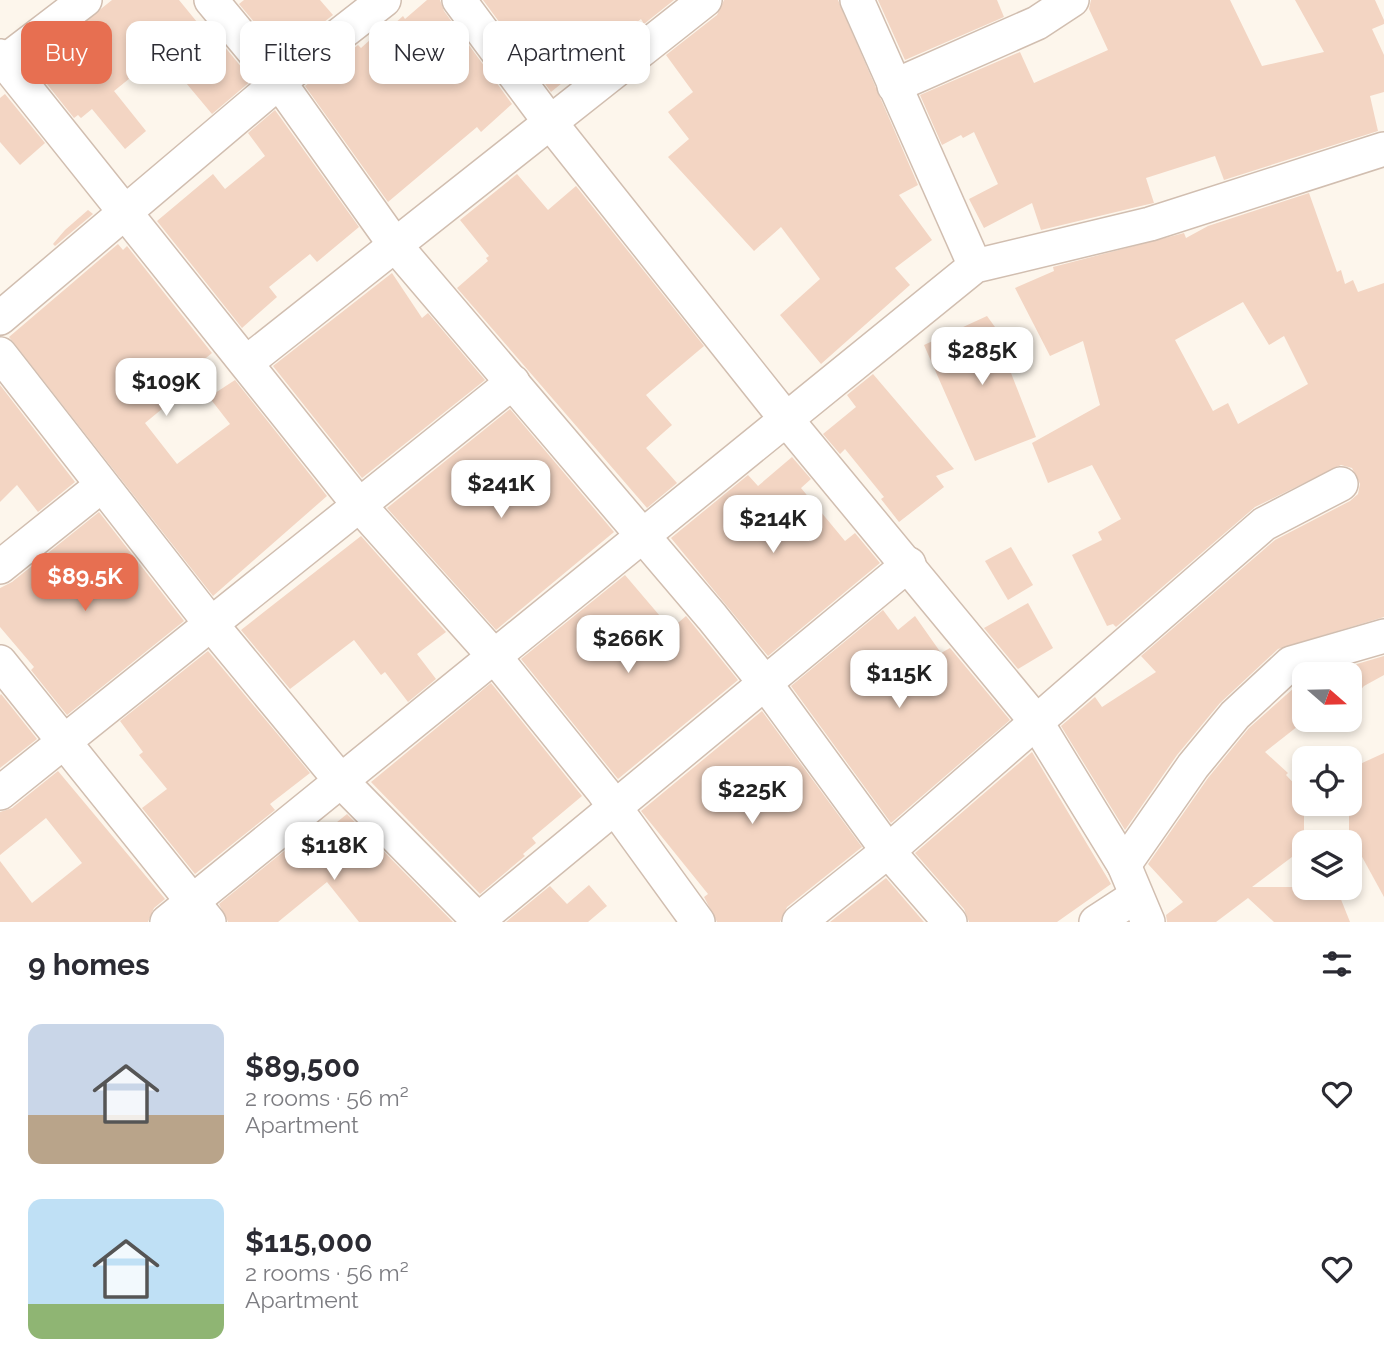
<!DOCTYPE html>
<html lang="en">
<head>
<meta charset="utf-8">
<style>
  body { margin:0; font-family:Raleway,sans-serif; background:#f2f2f3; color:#2b2b33; height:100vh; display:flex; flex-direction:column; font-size:26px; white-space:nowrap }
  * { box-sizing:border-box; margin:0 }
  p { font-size:23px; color:#7c7c81 }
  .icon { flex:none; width:38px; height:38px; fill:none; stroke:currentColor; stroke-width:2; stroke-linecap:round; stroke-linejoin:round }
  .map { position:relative; height:922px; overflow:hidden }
  .drawer { display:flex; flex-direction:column; background:#fff; flex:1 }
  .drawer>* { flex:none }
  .hud { position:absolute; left:21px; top:21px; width:700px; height:63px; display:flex; gap:14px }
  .needle { width:46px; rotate:110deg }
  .tools { position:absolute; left:1292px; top:662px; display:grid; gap:14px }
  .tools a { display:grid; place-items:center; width:70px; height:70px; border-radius:14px; background:#fff; box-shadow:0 4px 10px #0003; font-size:35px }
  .price { position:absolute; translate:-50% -60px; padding:0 16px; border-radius:14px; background:#fff; color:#222; font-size:23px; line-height:46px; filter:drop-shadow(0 2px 4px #0008) }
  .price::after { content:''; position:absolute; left:50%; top:42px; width:21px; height:16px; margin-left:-10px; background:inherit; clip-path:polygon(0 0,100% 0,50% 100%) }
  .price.on { background:#e76f51; color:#fff }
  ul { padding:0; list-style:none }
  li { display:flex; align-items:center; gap:21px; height:175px; padding:0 28px }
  li span { display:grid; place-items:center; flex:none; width:196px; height:140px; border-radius:14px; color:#555 }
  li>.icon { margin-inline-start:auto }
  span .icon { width:84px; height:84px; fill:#fffc; stroke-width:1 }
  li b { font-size:30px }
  h2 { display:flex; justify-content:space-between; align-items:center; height:84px; padding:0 28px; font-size:30px }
  .tag { padding:0 24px; border-radius:14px; background:#fff; box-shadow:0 4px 10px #0003; font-size:24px; line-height:63px }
  .tag.on { background:#e76f51; color:#fff }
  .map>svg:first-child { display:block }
</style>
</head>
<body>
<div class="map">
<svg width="1384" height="922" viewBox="0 0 1384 922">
  <rect width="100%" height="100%" fill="#fdf6ec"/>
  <g fill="#f3d5c3" fill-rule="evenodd">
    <polygon points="112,0 179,0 206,33 210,29 252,80 212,114 161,53 114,91 146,131 125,149 92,109 81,118 78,115 74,118 35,69 39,65 36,61"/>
    <polygon points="244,0 320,0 333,15 282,55 239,4"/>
    <polygon points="427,0 440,0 444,11 512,104 481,132 477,127 388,202 305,86 358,45 361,48 371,39 374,42 403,16 405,19"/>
    <polygon points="483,0 674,0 644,24 641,19 551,92"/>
    <polygon points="724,0 838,0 918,185 899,195 932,240 895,268 910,285 821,364 780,315 820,279 781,227 754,251 668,157 689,139 668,112 693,92 666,55 717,15"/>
    <polygon points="878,0 997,0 1004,17 905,60"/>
    <polygon points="1091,0 1230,0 1262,66 1324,52 1295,0 1375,0 1384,20 1384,24 1372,29 1384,55 1384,92 1370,96 1378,131 1224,180 1215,156 1146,178 1154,203 1145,205 1041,230 1032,203 984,228 969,199 998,184 974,132 963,138 961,135 942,145 920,95 1020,52 1034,83 1108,50 1089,9"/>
    <polygon points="5,94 45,143 20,165 0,142 0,98"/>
    <polygon points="275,110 359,227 317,262 310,254 269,287 277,297 242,328 157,221 213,174 225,189 265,156 248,133"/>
    <polygon points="517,174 548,210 576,186 704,346 646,395 672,425 646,448 677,483 647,508 457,288 488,261 486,258 489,256 460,220"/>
    <path d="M1309,193L1337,272L1341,270L1345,284L1353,280L1358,292L1384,283V617L1278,649L1220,703L1177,755L1125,830L1061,726L1095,697L1102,707L1156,672L1141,656L1275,540L1350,501L1358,494L1360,484L1352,468L1341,465L1255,507L1116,627L1113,624L1107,626L1072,555L1102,540L1098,532L1121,519L1092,465L1048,483L1032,443L1100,405L1083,341L1050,356L1015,288L1054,271L1053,267L1184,233L1186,238L1208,226ZM1243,302L1269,345L1284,336L1308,384L1238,424L1228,403L1213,411L1175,340Z"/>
    <polygon points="88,210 93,214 55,246 53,244 65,230"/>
    <polygon points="118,244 123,250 127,246 212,353 195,367 202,376 145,423 177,464 230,424 209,397 235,380 327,496 213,596 9,337"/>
    <polygon points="392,273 422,318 428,313 485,380 362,478 273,366"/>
    <polygon points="987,316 1024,367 1011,373 1036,437 975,461 924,345"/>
    <polygon points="873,374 954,469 936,476 944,487 899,522 881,499 884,497 845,449 840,454 823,434 856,407 847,395"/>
    <polygon points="0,385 75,482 38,512 17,485 0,502"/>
    <polygon points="510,409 614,532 496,630 387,508"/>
    <polygon points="792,457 811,479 801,488 845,541 855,533 880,563 768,656 671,538 748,475 758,486"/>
    <polygon points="99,512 184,621 67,715 31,670 34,667 0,627 0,588 12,582"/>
    <polygon points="361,536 446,632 417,654 436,679 408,702 385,672 381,675 354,640 290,689 241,630"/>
    <polygon points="1011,547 1033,585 1008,600 985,561"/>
    <polygon points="625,575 671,629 686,616 738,680 618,779 521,659"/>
    <polygon points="1028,603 1053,648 1018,669 984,628"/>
    <polygon points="883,610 898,630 915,616 941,653 950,648 1010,720 891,823 791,686"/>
    <polygon points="208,651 310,773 270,804 275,810 195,874 142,808 167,789 139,755 143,752 120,721"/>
    <polygon points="1384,656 1384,675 1364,686 1353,698 1349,694 1349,674 1323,674"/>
    <polygon points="1304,679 1304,719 1307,719 1265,752 1288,773 1286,775 1304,794 1304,848 1252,887 1336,887 1350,922 1274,922 1248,898 1216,922 1167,922 1166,915 1183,902 1148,864 1208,778 1249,728"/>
    <polygon points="491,683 582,796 532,838 536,843 523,854 525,856 480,894 371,782"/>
    <polygon points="1,694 37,739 0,768 0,695"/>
    <polygon points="762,711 862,847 787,907 780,922 717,922 704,897 708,894 641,811"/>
    <polygon points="1032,752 1111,884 1057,922 969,922 964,909 915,853"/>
    <polygon points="1384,753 1384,897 1349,833 1349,769"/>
    <polygon points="58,771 165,899 154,908 148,922 0,922 0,861 32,903 82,863 46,818 0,855 0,812 12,808"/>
    <polygon points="347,814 453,922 359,922 327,882 278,922 228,922 219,904 299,839 306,847"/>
    <polygon points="886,878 924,922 830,922"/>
    <polygon points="589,885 607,906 588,922 506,922 550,886 567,904"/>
  </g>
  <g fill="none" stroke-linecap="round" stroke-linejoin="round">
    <defs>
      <g id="minor">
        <polyline points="211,0 279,82 395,245 712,617 765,683 888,851 950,922"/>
        <polyline points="459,0 549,121 786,419 1035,720 1124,865 1148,922"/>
        <polyline points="857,0 975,266"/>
        <polyline points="0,56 359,505 494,656 603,791 698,922"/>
        <polyline points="0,65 85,0"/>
        <polyline points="894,86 1037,23 1072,0"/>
        <polyline points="0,318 279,82 384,0"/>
        <polyline points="0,354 211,624 341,781 480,922"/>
        <polyline points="246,363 705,0"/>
        <polyline points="0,567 101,486"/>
        <polyline points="0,662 209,922"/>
        <polyline points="0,793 513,382"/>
        <polyline points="1124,865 1193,766 1235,715 1291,663 1384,636"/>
        <polyline points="167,922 975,266 1150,224 1384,149"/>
        <polyline points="476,922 909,564"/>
        <polyline points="799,922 888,851 1264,524 1341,484"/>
        <polyline points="1096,922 1136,896"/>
      </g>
    </defs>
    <use href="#minor" stroke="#d1beb0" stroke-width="36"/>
    <use href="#minor" stroke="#fff" stroke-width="33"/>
  </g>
</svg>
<div class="tools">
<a><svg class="needle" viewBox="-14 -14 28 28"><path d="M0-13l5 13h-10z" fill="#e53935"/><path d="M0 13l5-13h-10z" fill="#7c7c81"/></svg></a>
<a><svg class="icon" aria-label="locate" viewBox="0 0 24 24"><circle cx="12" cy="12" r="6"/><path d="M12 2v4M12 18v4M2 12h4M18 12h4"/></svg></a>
<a><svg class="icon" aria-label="layers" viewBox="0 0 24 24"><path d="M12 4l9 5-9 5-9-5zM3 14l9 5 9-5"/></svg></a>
</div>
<b class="price" style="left:982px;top:387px">$285K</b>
<b class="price" style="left:166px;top:418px">$109K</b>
<b class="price" style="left:501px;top:520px">$241K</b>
<b class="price" style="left:773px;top:555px">$214K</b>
<b class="price on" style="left:85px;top:613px">$89.5K</b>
<b class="price" style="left:628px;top:675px">$266K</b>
<b class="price" style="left:899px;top:710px">$115K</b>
<b class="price" style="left:752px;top:826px">$225K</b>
<b class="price" style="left:334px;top:882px">$118K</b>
<div class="hud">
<a class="tag on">Buy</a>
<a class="tag">Rent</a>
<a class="tag">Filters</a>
<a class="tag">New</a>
<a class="tag">Apartment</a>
</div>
</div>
<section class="drawer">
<h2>9 homes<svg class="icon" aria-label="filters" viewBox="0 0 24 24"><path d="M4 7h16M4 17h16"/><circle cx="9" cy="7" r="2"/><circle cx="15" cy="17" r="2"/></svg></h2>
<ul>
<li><span style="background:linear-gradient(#c9d6e8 65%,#b9a48a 0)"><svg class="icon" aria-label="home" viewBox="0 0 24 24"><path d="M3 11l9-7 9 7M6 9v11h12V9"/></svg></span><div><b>$89,500</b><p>2 rooms · 56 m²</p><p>Apartment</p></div><svg class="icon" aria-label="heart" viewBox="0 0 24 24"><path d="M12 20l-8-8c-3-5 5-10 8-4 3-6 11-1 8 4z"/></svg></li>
<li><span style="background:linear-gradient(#bfe0f5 75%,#8fb573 0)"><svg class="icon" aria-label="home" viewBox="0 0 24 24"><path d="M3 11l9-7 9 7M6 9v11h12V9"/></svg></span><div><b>$115,000</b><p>2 rooms · 56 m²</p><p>Apartment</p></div><svg class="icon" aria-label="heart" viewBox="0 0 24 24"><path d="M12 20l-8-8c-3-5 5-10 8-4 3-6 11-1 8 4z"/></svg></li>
</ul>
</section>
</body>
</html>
